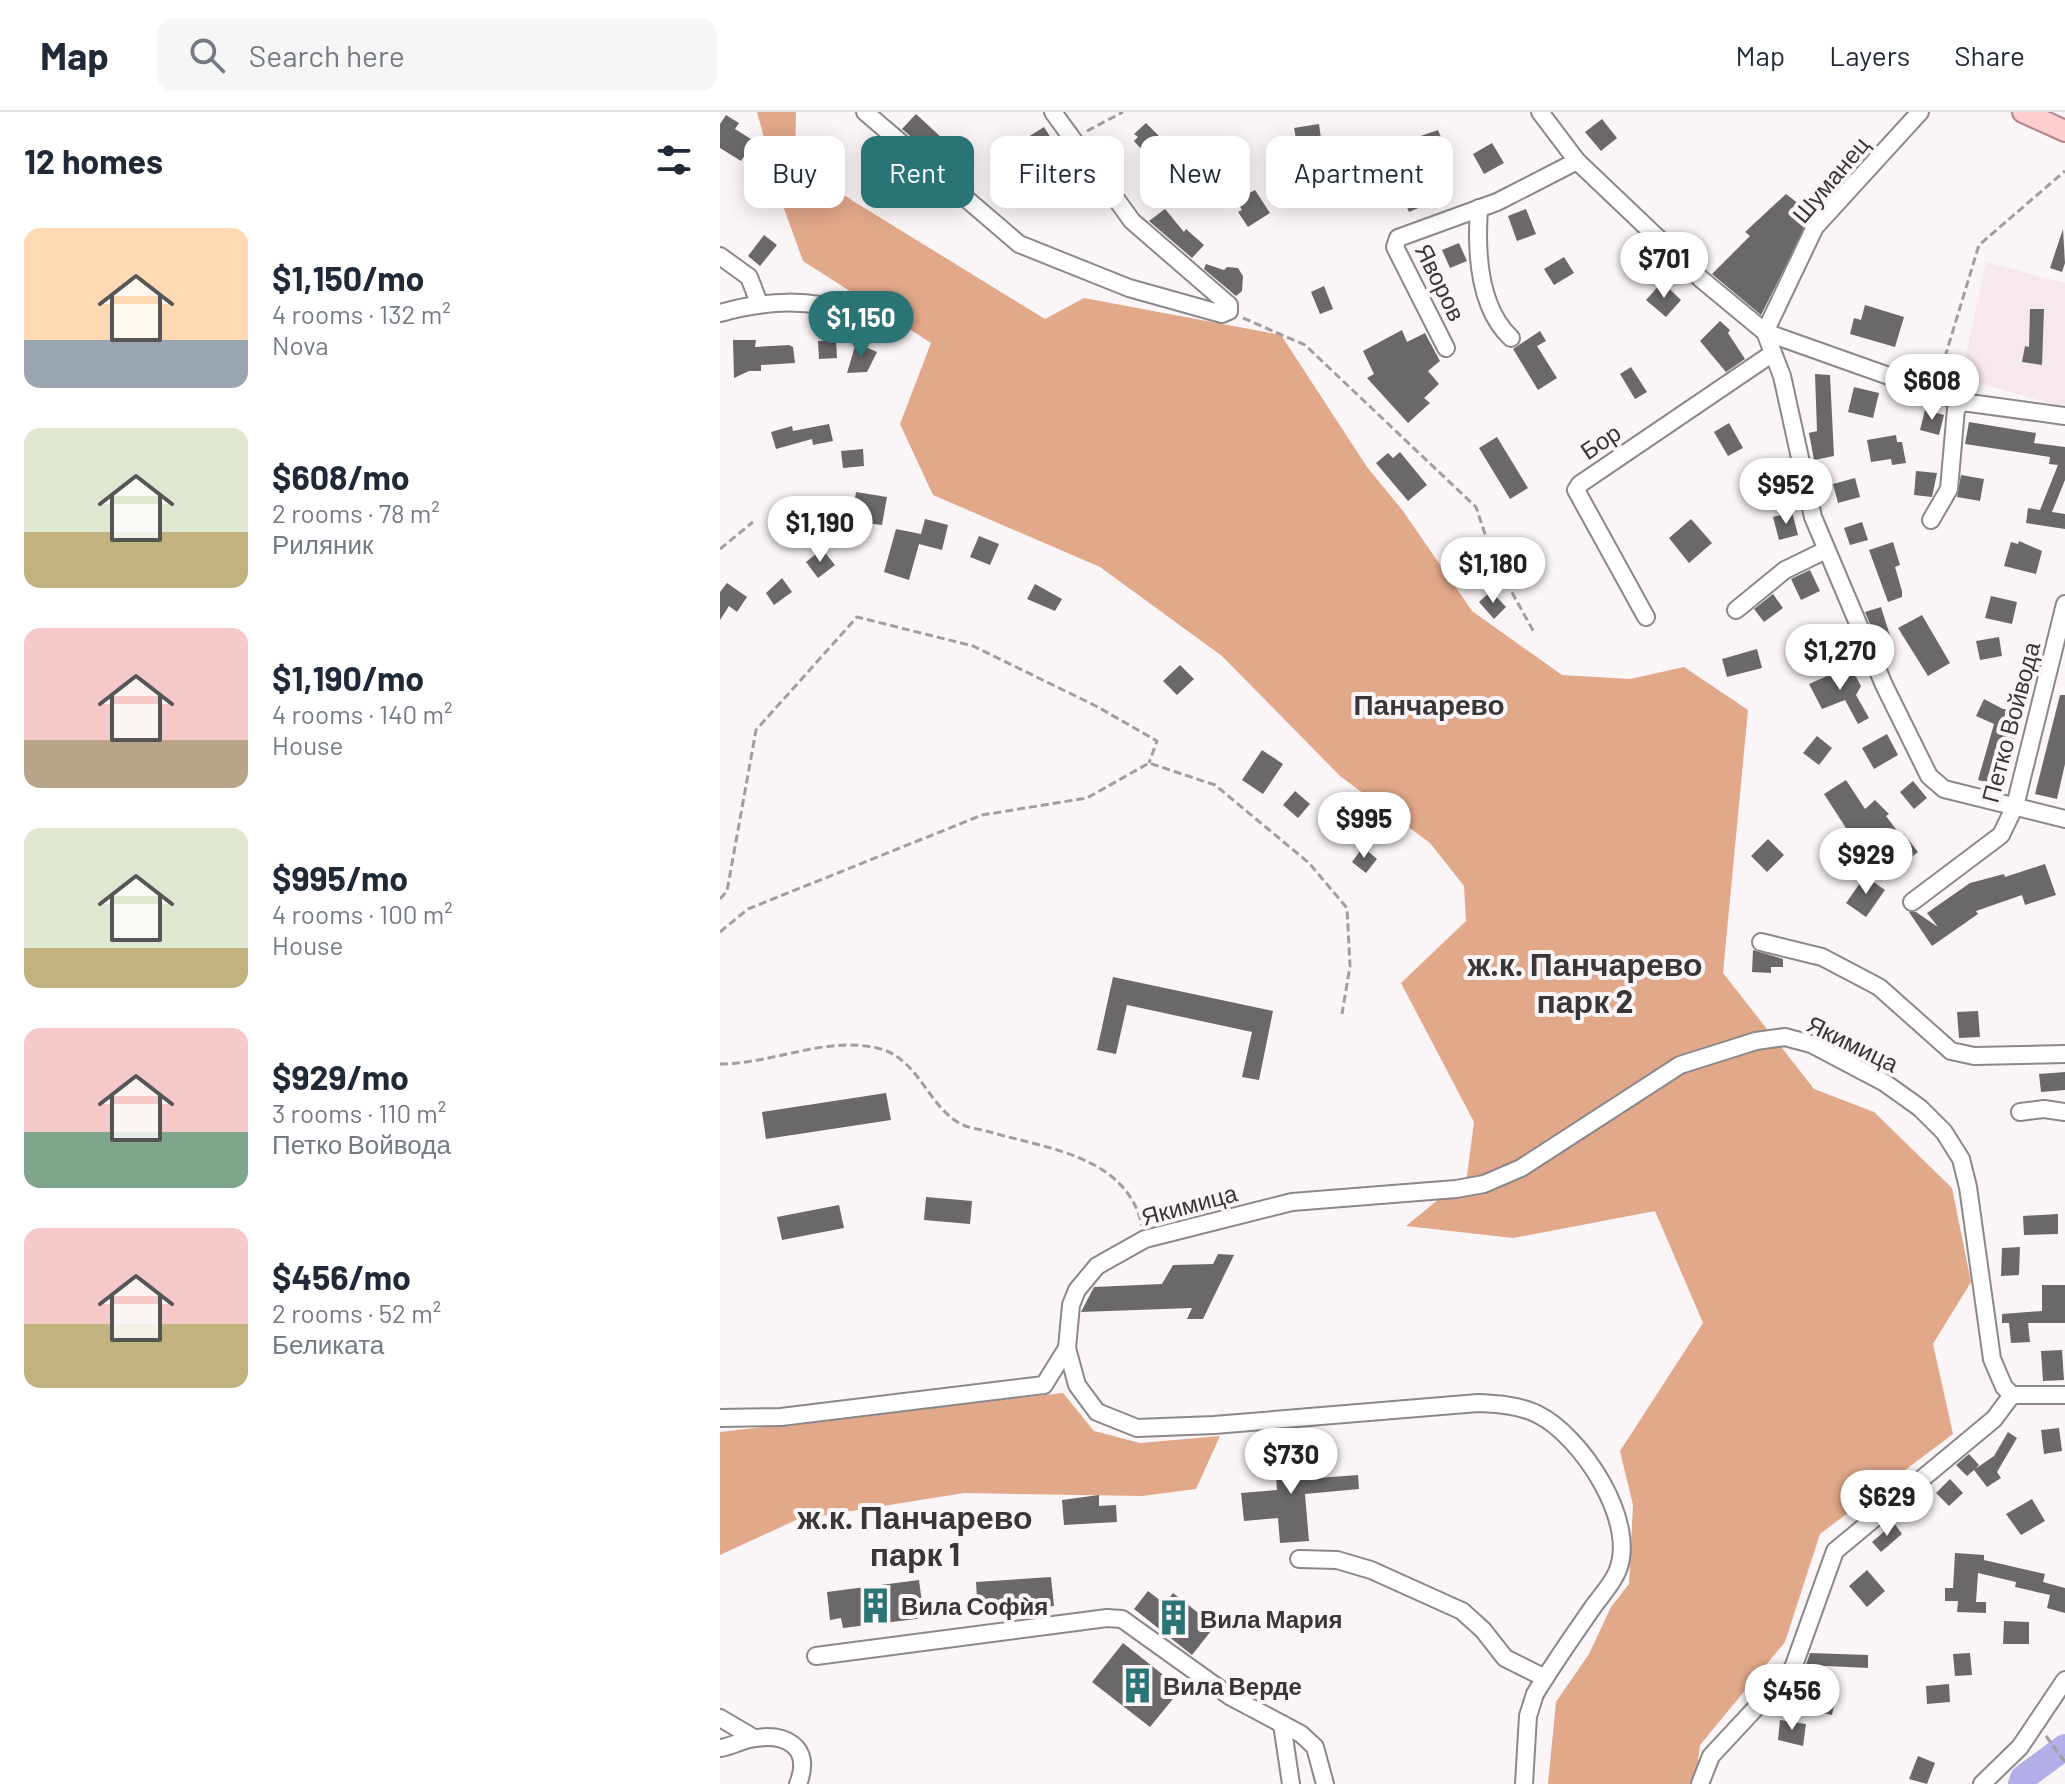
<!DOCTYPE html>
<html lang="en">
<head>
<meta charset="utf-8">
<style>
  body { margin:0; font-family:Barlow,sans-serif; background:#f6f6f7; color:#1f2937; height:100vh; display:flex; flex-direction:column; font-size:30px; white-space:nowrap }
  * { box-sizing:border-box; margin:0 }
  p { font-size:26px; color:#747a83 }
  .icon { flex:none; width:44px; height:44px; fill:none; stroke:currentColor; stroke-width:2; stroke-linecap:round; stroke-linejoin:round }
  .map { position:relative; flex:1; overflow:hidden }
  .side { display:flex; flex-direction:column; background:#fff; width:720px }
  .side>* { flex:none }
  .hud { position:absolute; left:24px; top:24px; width:760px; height:72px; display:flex; gap:16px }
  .price { position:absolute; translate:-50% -68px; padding:0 18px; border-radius:28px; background:#fff; color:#222; font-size:26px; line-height:52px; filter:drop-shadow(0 2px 4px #0008) }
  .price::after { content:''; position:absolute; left:50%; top:48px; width:24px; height:18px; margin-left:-12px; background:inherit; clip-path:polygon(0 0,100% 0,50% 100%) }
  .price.active { background:#2a7475; color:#fff }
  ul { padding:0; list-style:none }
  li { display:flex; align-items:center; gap:24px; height:200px; padding:0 24px }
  li span { display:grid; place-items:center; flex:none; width:224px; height:160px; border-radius:16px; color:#555 }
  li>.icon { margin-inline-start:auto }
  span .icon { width:96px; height:96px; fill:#fffc; stroke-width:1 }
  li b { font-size:34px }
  h2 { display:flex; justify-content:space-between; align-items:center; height:96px; padding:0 24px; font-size:34px }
  .chip { padding:0 28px; border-radius:16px; background:#fff; box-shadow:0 4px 20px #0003; font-size:28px; line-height:72px }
  .chip.active { background:#2a7475; color:#fff }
  header { display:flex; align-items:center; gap:48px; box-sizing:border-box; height:112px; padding:0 40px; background:#fff; border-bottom:2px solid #e0e1e3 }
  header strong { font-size:38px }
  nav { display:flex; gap:44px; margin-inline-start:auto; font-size:28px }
  .search { width:560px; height:72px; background:#f6f6f7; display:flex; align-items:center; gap:20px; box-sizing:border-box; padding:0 28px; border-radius:16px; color:#747a83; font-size:30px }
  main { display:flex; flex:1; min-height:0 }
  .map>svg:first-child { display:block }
</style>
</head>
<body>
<header>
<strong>Map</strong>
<div class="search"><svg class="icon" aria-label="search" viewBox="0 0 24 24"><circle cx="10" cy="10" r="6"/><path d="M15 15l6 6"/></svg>Search here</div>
<nav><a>Map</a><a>Layers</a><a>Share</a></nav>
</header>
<main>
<section class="side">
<h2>12 homes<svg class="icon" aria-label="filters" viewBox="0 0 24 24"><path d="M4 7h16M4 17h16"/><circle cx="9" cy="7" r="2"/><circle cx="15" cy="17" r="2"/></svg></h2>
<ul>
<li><span style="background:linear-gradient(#ffd9b3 70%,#9aa5b1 0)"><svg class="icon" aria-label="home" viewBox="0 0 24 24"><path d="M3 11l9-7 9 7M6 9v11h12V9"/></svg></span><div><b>$1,150/mo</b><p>4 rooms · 132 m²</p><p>Nova</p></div></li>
<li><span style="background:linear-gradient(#dfe7d0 65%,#c2b280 0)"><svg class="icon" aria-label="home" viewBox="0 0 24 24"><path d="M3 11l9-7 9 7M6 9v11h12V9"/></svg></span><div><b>$608/mo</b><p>2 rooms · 78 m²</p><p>Риляник</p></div></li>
<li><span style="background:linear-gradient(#f6c9c9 70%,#b9a48a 0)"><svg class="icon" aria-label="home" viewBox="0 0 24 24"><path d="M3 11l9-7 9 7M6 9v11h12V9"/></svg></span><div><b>$1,190/mo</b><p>4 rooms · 140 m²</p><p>House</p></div></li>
<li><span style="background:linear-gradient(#dfe7d0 75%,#c2b280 0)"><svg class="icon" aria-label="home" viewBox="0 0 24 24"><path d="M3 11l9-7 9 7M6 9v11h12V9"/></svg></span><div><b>$995/mo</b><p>4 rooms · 100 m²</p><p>House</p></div></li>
<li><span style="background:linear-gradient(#f6c9c9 65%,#7fa58c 0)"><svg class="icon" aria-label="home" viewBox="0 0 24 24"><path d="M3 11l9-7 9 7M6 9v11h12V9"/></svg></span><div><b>$929/mo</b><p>3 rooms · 110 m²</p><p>Петко Войвода</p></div></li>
<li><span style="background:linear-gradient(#f6c9c9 60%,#c2b280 0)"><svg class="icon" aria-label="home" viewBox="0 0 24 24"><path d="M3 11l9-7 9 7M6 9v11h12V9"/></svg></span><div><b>$456/mo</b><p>2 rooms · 52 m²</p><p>Беликата</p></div></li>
</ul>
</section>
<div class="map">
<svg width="1345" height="1672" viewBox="0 0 1345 1672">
  <rect width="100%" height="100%" fill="#fbf5f8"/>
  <polygon fill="#f6e8ee" points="1266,150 1345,171 1345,296 1241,266"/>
  <g fill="#e2a88a">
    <polygon points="37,0 76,0 75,49 133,89 325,207 364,186 561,223 647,355 683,399 752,499 842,563 910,567 964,555 1028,598 1003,861 1094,977 1154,1000 1232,1076 1251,1170 1213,1232 1233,1322 1100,1422 1065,1530 980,1633 975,1672 828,1672 836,1590 869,1542 891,1495 909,1472 913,1393 900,1339 983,1211 935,1099 793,1126 686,1114 747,1064 754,1010 681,871 746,809 744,774 710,731 620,664 502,544 380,455 213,383 180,312 211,231 83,149 62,91"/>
    <polygon points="343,1281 374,1319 420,1331 500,1324 476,1377 422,1384 244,1381 76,1408 0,1443 0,1320"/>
  </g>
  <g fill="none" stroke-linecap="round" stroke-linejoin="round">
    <polyline stroke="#b2afe8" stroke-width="26" points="1301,1672 1303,1666 1345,1635"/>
  </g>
  <g fill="#6b686c">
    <polygon points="196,2 223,27 210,41 182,17"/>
    <polygon points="6,3 19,11 15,17 34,29 21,49 0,36 0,12"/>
    <polygon points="882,7 897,26 881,39 865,20"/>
    <polygon points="426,11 439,24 422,38 414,29 418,25 414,22"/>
    <polygon points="599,12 602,34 578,38 574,16"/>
    <polygon points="324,15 338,37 323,47 308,25"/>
    <polygon points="718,18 731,49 706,60 692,27"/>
    <polygon points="772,31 784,51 764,62 753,42"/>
    <polygon points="615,64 620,86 596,92 591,69"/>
    <polygon points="699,71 708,92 689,100 680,79"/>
    <polygon points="535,78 550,101 528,115 518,100 522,98 519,93 525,89 522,85"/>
    <polygon points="1066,82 1092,102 1041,203 992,162 1030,124 1025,120"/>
    <polygon points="445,97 464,120 466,117 484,133 472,146 429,109"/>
    <polygon points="806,97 816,122 797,129 788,104"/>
    <polygon points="1343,117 1345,151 1342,160 1330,156"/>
    <polygon points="44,123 57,133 40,154 28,144"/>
    <polygon points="739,131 747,149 730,156 722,138"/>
    <polygon points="844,145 854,161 834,173 824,157"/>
    <polygon points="486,152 504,158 507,155 518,156 523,164 522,179 516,184 484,157"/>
    <polygon points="942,170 961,188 946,205 926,188"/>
    <polygon points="604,174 613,197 600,202 591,180"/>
    <polygon points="1145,193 1184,205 1175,235 1130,222 1134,206 1141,208"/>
    <polygon points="1310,197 1324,197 1322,253 1302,250 1305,234 1309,235"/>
    <polygon points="1000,209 1010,218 1008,221 1025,247 1006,260 980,229"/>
    <polygon points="682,218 687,230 705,221 720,249 708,259 719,272 704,286 710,291 688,311 647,266 654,262 643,239"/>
    <polygon points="820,219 826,229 817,234 837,266 818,278 793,237"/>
    <polygon points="13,228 36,228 35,235 69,233 73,235 75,251 41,253 41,259 29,259 14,266"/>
    <polygon points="116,228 117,246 99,247 98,229"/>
    <polygon points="136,231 157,240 147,260 127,261"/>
    <polygon points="911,255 927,280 915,287 900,262"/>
    <polygon points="1095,262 1110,263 1114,344 1094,348 1089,321 1097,319"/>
    <polygon points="1134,275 1159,281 1153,306 1128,300"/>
    <polygon points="1205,298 1224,303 1219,323 1200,318"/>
    <polygon points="1249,310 1316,321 1314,331 1345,335 1345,368 1332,400 1345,402 1345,417 1306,411 1308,396 1320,398 1338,353 1329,352 1330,345 1245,332"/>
    <polygon points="1009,311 1023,336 1008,344 994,320"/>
    <polygon points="109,312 113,329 93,333 92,327 56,337 51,320 72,314 73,319"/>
    <polygon points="1176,323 1177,330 1182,330 1186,351 1172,353 1171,347 1151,350 1147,328"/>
    <polygon points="777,325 808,376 790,387 759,336"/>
    <polygon points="143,337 144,354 123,356 121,339"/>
    <polygon points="680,340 707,373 688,389 656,351 668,341 673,346"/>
    <polygon points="1058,354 1064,373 1032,382 1026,363"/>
    <polygon points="1196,359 1217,361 1212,385 1194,383"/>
    <polygon points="1241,363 1264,367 1260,389 1237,385"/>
    <polygon points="1135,366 1140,385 1118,391 1113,372"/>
    <polygon points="136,380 167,385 162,413 131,409"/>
    <polygon points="1072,400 1078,423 1059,428 1053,405"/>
    <polygon points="205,407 228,413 222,438 199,432 189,468 164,460 176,417 201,422"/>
    <polygon points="971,407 992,431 969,451 949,426"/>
    <polygon points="1142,410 1148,428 1130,433 1124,416"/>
    <polygon points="259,424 279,432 270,453 250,445"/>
    <polygon points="797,426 820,451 810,460 787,435"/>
    <polygon points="1299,429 1322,439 1316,462 1284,454 1291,430 1298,432"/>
    <polygon points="1173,430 1180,453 1175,455 1182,479 1182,485 1168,490 1149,438"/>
    <polygon points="102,437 115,453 98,466 86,450"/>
    <polygon points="1090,458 1100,479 1081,488 1071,467"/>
    <polygon points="62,466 72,480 54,493 46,481"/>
    <polygon points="7,471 27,485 17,500 9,494 0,508 0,480"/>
    <polygon points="315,472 342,487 335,499 307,487"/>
    <polygon points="771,479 786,495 774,507 759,490"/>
    <polygon points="1053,482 1063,496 1044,510 1034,497"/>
    <polygon points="1271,484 1297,490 1292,512 1265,506"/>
    <polygon points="1161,495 1172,530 1160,536 1145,500"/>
    <polygon points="1202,503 1230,551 1208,564 1178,516"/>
    <polygon points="1279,525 1282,544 1260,548 1256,529"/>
    <polygon points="1037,537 1042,556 1007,565 1002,547"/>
    <polygon points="460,553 474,567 457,583 443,569"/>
    <polygon points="1130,554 1141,574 1136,583 1149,606 1138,612 1125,588 1102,597 1089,572"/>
    <polygon points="1340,583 1345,583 1345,652 1337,687 1315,682"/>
    <polygon points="1264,587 1283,597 1301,598 1282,674 1258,668 1274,612 1256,604"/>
    <polygon points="1167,622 1178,643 1154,657 1142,636"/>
    <polygon points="1097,624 1112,636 1099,653 1083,641"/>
    <polygon points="542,638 563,652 543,682 522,668"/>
    <polygon points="1126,668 1145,697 1155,688 1169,702 1166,704 1181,724 1184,722 1198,740 1174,758 1147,722 1136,732 1123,718 1126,716 1104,682"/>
    <polygon points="1193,669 1207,686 1194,697 1180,680"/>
    <polygon points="575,679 590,692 578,706 563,693"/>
    <polygon points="1048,727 1064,743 1047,760 1031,744"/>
    <polygon points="643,735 657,747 646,761 632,750"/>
    <polygon points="1325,752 1336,783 1305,793 1302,783 1256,799 1258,802 1212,834 1189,800 1196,800 1218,815 1207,801 1250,771 1284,762 1285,765"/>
    <polygon points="1145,764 1165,778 1146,805 1126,791"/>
    <polygon points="1033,838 1063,847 1063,855 1051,855 1051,861 1032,860"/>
    <polygon points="393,865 553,899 539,968 522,965 532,920 407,893 396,942 377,938"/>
    <polygon points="1258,899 1260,925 1239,926 1237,900"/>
    <polygon points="1345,960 1345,978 1321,980 1319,962"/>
    <polygon points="166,981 171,1008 46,1027 42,1000"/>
    <polygon points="206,1085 252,1089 250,1112 204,1108"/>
    <polygon points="119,1093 124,1116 62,1128 57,1105"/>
    <polygon points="1338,1102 1338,1122 1304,1123 1303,1104"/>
    <polygon points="1300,1135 1299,1163 1281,1164 1282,1136"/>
    <polygon points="498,1142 514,1143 483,1207 467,1207 472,1196 361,1200 374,1175 442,1172 453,1153 493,1152"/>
    <polygon points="1322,1173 1345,1173 1345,1211 1308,1211 1310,1230 1291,1231 1289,1211 1282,1211 1282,1202 1322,1199"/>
    <polygon points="1342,1238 1344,1268 1323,1269 1321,1239"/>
    <polygon points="1339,1316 1342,1339 1324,1342 1321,1318"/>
    <polygon points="1288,1320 1297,1326 1277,1360 1281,1366 1267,1375 1254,1358 1247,1364 1236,1353 1249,1342 1259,1353 1255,1357 1274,1344"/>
    <polygon points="583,1337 585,1367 638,1363 639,1377 585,1382 589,1429 560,1431 558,1406 524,1409 521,1381 557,1378 554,1340"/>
    <polygon points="1230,1367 1243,1381 1229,1394 1216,1381"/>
    <polygon points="379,1383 379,1394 396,1393 397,1410 344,1413 342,1388"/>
    <polygon points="1312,1387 1325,1409 1301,1423 1286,1402"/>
    <polygon points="1174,1411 1182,1422 1161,1440 1152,1430"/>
    <polygon points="1235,1441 1264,1443 1264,1448 1325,1462 1323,1470 1345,1476 1345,1501 1327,1496 1330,1483 1295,1475 1296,1470 1258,1461 1256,1490 1266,1490 1266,1501 1237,1500 1238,1489 1225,1489 1225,1476 1233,1476"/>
    <polygon points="1147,1458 1165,1479 1147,1495 1129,1474"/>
    <polygon points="331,1465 334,1494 258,1501 256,1470"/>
    <polygon points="199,1468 204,1506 123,1516 121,1506 110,1508 107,1480"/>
    <polygon points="428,1479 445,1492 453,1481 495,1514 472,1543 414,1497"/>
    <polygon points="1284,1509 1309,1510 1309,1532 1283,1532"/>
    <polygon points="403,1531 461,1577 430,1615 372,1570"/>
    <polygon points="1090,1541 1148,1543 1148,1556 1086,1553"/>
    <polygon points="1250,1541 1252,1563 1235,1564 1233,1542"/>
    <polygon points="1087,1572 1117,1578 1112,1603 1082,1597"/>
    <polygon points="1229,1572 1230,1590 1207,1592 1206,1574"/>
    <polygon points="1060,1608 1086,1612 1083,1634 1058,1628"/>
    <polygon points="1198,1644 1215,1651 1207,1672 1189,1667"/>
  </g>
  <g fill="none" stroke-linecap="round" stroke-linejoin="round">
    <defs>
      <g id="minor">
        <polyline points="145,0 299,132 409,176 502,202 509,199 509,193 412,109 333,0"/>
        <polyline points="820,0 857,49 981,167 1045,220 1242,290 1345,304"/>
        <polyline points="1200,0 1095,115 1045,220 1062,264 1093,405 1164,573 1209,664 1224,677 1345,707"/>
        <path d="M759,96C756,138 758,195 791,226"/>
        <polyline points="0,144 29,165 39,191"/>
        <path d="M0,201C47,188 89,186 136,202"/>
        <polyline points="726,236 675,135 678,126 777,90 857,49"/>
        <polyline points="1211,408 1229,377 1236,297 1242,290"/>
        <polyline points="1016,498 1065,458 1106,438"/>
        <polyline points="926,505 856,378 860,372 1053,241"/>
        <polyline points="1192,790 1281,723 1295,694 1345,492"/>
        <polyline points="1041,830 1102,845 1159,875 1231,939 1254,944 1345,942"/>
        <polyline points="1300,1000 1324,997 1345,1000"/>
        <polyline points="1292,1283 1345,1283"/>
        <polyline points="0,1306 61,1305 324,1273 347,1236"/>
        <polyline points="579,1447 617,1448 651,1458 742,1499 763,1518 785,1546 825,1566"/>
        <polyline points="96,1544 387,1506 402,1507 511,1585 581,1622 595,1635 605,1672"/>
        <polyline points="0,1606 34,1626"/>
        <polyline points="562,1612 571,1672"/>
        <path d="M0,1636C10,1635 20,1629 30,1627C65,1620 93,1634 78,1672"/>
        <path d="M804,1672L808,1604L815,1582C833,1552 853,1524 873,1495C881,1484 892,1472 897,1460C919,1411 861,1323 817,1302C799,1293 777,1292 758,1291L494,1313L417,1316L377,1300L357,1273L347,1236L351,1193L357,1178L377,1154L425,1127L572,1090L736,1077L764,1072L801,1056L960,953L1036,929L1065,925L1091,932L1165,971L1200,996L1224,1020L1241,1047L1248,1075L1272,1247L1284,1275L1292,1283"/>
        <polyline points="980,1672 991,1644 1073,1556 1115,1439 1274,1307 1292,1283"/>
        <polyline points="1262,1672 1300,1635 1345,1568"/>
      </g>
      <polyline id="major" points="1303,0 1345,19"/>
    </defs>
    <use href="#minor" stroke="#8c8789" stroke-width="20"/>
    <use href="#major" stroke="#b68485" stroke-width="24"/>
    <g stroke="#a29d9f" stroke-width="3" stroke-dasharray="8 4" stroke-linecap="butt">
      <polyline points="367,19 403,0"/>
      <polyline points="523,206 585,233 756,395 773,446 815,522"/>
      <polyline points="1218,268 1259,133 1345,59"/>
      <polyline points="0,437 33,410"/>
      <polyline points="0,787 7,779 36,618 137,505 253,534 376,594 437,629 429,651"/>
      <polyline points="0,820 28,797 262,703 367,686 429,651 495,673 589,751 627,796 630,854 622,902"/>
      <path d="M0,952C52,952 105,924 157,936C197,945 205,988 236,1009C245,1016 260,1017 270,1020C328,1037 407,1044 422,1114"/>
      <polyline points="1326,1624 1345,1650"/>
    </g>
    <use href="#minor" stroke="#fff" stroke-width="16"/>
    <use href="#major" stroke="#fccecf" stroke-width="20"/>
  </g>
  <defs>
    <symbol id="building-bare" viewBox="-9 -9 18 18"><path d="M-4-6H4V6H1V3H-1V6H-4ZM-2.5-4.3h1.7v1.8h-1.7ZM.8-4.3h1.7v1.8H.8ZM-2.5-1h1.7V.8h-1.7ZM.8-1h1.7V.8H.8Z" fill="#2a7475" stroke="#fbf5f8" stroke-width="2.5" paint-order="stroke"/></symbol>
  </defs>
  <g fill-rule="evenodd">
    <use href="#building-bare" x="130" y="1468" width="51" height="51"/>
    <use href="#building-bare" x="428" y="1480" width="51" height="51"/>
    <use href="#building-bare" x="392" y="1548" width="51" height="51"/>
  </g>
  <g text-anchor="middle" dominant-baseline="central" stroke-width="8" stroke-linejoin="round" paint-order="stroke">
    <g font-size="24" fill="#393637" stroke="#fbf5f8">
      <text transform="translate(1110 67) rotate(-50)">Шуманец</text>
      <text transform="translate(721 170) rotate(64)">Яворов</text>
      <text transform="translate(880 329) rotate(-34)">Бор</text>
      <text transform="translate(1290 610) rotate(-75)">Петко Войвода</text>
      <text transform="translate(1133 931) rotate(26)">Якимица</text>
      <text transform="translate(469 1092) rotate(-15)">Якимица</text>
    </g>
    <g font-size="24" font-weight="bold" fill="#393637" stroke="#fbf5f8" text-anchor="start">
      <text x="181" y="1493">Вила Софѝя</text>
      <text x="480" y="1506">Вила Мария</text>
      <text x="443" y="1573">Вила Верде</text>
    </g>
    <g font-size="28" font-weight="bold" fill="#393637" stroke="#fbf5f8">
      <text x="709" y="592">Панчарево</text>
    </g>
    <g font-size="32" font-weight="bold" fill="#393637" stroke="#fbf5f8">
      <text x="865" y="851">ж.к. Панчарево<tspan x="865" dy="37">парк 2</tspan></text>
      <text x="195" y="1404">ж.к. Панчарево<tspan x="195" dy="37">парк 1</tspan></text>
    </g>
  </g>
</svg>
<b class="price" style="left:944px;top:188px">$701</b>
<b class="price active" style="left:141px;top:247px">$1,150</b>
<b class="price" style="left:1212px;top:310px">$608</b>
<b class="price" style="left:1066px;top:414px">$952</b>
<b class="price" style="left:100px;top:452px">$1,190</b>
<b class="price" style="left:773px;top:493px">$1,180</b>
<b class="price" style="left:1120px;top:580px">$1,270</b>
<b class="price" style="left:644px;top:748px">$995</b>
<b class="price" style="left:1146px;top:784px">$929</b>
<b class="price" style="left:571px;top:1384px">$730</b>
<b class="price" style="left:1167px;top:1426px">$629</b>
<b class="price" style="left:1072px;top:1620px">$456</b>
<div class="hud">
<a class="chip">Buy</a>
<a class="chip active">Rent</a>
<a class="chip">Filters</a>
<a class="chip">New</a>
<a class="chip">Apartment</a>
</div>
</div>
</main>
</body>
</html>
